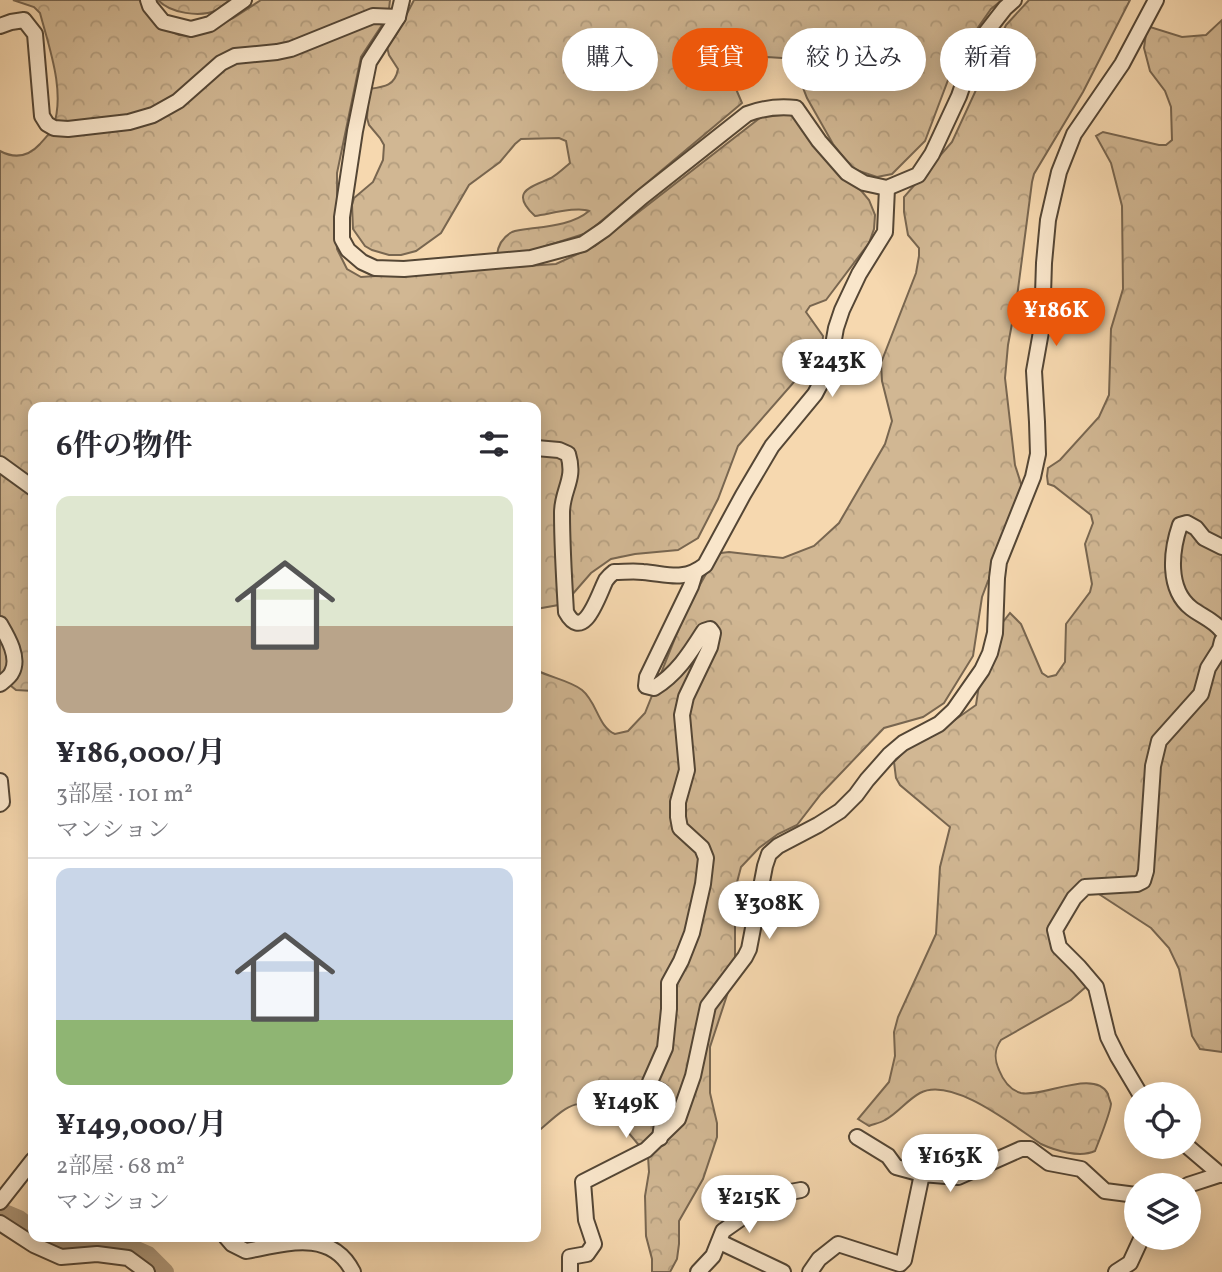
<!DOCTYPE html>
<html lang="ja">
<head>
<meta charset="utf-8">
<style>
  body { margin:0; font-family:Vollkorn,"Noto Serif JP",serif; background:#f2f2f3; color:#2b2b33; height:100vh; display:flex; flex-direction:column; font-size:26px; white-space:nowrap }
  * { box-sizing:border-box; margin:0 }
  p { font-size:23px; color:#7c7c81 }
  .icon { flex:none; width:38px; height:38px; fill:none; stroke:currentColor; stroke-width:2; stroke-linecap:round; stroke-linejoin:round }
  .map { position:relative; flex:1; overflow:hidden }
  .sheet { position:absolute; left:28px; top:402px; width:513px; height:840px; display:flex; flex-direction:column; background:#fff; border-radius:14px; box-shadow:0 4px 18px #0003 }
  .sheet>* { flex:none }
  .hud { position:absolute; left:562px; top:28px; width:555px; height:63px; display:flex; gap:14px }
  .tools { position:absolute; left:1124px; top:1082px; display:grid; gap:14px }
  .tools a { display:grid; place-items:center; width:77px; height:77px; border-radius:50%; background:#fff; box-shadow:0 4px 18px #0003; font-size:35px }
  .price { position:absolute; translate:-50% -60px; padding:0 16px; border-radius:24px; background:#fff; color:#222; font-size:23px; line-height:46px; filter:drop-shadow(0 2px 4px #0008) }
  .price::after { content:''; position:absolute; left:50%; top:42px; width:21px; height:16px; margin-left:-10px; background:inherit; clip-path:polygon(0 0,100% 0,50% 100%) }
  .price.on { background:#ea580c; color:#fff }
  ul { padding:0; list-style:none }
  li { display:grid; align-content:center; gap:14px; height:371px; padding:0 28px }
  li+li { border-top:2px solid #e1e1e2 }
  li span { display:grid; place-items:center; height:217px; border-radius:14px; color:#555 }
  li>.icon { margin-inline-start:auto }
  span .icon { width:126px; height:126px; fill:#fffc; stroke-width:1 }
  li b { font-size:30px }
  h2 { display:flex; justify-content:space-between; align-items:center; height:84px; padding:0 28px; font-size:30px }
  .pill { padding:0 24px; border-radius:32px; background:#fff; box-shadow:0 4px 18px #0003; font-size:24px; line-height:63px }
  .pill.on { background:#ea580c; color:#fff }
  .map>svg:first-child { display:block }
</style>
</head>
<body>
<div class="map">
<svg width="1222" height="1272" viewBox="0 0 1222 1272">
  <defs>
    <pattern id="forest-crowns" width="20" height="18" patternUnits="userSpaceOnUse" patternTransform="scale(1.75)"><rect width="20" height="18" fill="#d1b793"/><path d="M2 6a3 3 0 1 1 6 0M12 15a3 3 0 1 1 6 0" fill="none" stroke="#b39d7e"/></pattern>
  </defs>
  <rect width="100%" height="100%" fill="#f6d8af"/>
  <filter id="stains"><feTurbulence type="fractalNoise" baseFrequency=".00286" numOctaves="4"/><feColorMatrix values="0 0 0 0 .2 0 0 0 0 .09 0 0 0 0 .02 0 0 0 .5 -.17"/></filter>
  <radialGradient id="worn" r=".72"><stop offset=".6" stop-color="#630" stop-opacity="0"/><stop offset="1" stop-color="#630" stop-opacity=".3"/></radialGradient>
  <g fill="url(#forest-crowns)" stroke="#786650" stroke-width="2">
    <path d="M13,0H142L158,26L179,35L194,36L233,18L261,0H390L389,9L382,25L361,57L337,173V249L347,269L361,277L556,264L595,246L765,114L781,112L796,117L808,127L869,200L875,215L874,229L869,243L826,300L810,306L806,312L823,336L822,350L738,446L718,499L698,538L678,550L635,554L611,559L591,573L564,604L536,609V408H33V691L16,690L0,677V151C15,159 28,157 40,144C44,139 51,133 53,127C66,93 49,47 40,13L34,7Z"/>
    <path d="M158,0H231C226,3 221,7 217,10C200,18 170,13 158,0Z"/>
    <path d="M414,0H1002L991,9L956,59L925,141L892,174L877,177L853,169L833,144L807,98L798,75L790,61L782,58L767,57L752,63L741,74L737,81L736,89L742,103L587,233L521,254L497,255C498,245 503,237 512,232C519,229 528,229 535,228C553,226 575,223 589,211C578,206 550,214 535,216C508,191 532,187 551,178C558,174 564,168 570,163L566,141L559,138L521,139L515,144L500,162L469,185L441,233L416,251L401,255H389L372,250L365,246L353,229L352,205L354,198L373,182L383,160L384,145L380,138L369,125L367,118L369,89C384,87 395,86 398,69L389,55L387,47L396,35Z"/>
    <path d="M1029,0H1130L1083,92L1034,174L1032,182L1017,297L1008,345L1005,378L1015,465L1022,487V526L988,581L982,597L973,656L944,703L923,717L884,728L821,794L797,825L778,834L759,848L741,867L735,890V959L729,989L710,1047V1093L717,1123V1137L703,1179L679,1221V1244L677,1259L670,1272H652V1259L646,1236L645,1196L649,1172L648,1156L612,1113C575,1091 563,1111 536,1133V670C549,677 571,681 582,690C597,702 598,727 615,734L628,731L645,713L688,606L715,558L721,553L729,552L783,558L814,546L839,523L885,444L892,421L882,381L881,363L916,273L919,256V248L908,235L904,212V197L952,142L1006,25Z"/>
    <path d="M1222,20V1052L1200,1049L1192,1036L1179,969L1169,948L1151,928L1088,887L1052,927L1088,985L1071,1000L1001,1040C994,1050 994,1059 999,1070C1003,1080 1010,1090 1021,1093C1042,1098 1095,1068 1108,1094C1108,1096 1111,1103 1111,1104C1110,1113 1099,1141 1095,1151C1080,1158 1056,1151 1041,1144C1014,1126 952,1076 920,1093C907,1100 898,1113 885,1120C880,1123 874,1124 869,1126L858,1119L889,1082L895,1056L894,1032L898,1017L936,934L940,867L950,827L900,785L896,778L894,762L911,744L949,724L976,705L985,645L1010,613L1021,624L1042,673L1048,677L1056,675L1065,662L1066,624L1090,592L1092,584L1085,544L1093,523L1091,515L1054,486L1048,484L1047,476L1048,468L1060,460L1099,417L1109,395L1111,329L1123,289L1122,206L1111,163L1096,136L1103,132L1159,145H1166L1172,140L1171,107L1165,91L1150,71L1144,48L1147,26L1182,37L1206,35Z"/>
  </g>
  <g fill="none" stroke-linecap="round" stroke-linejoin="round">
    <g stroke="#ad9678" stroke-width="18">
      <polyline points="0,1211 19,1219 33,1230"/>
      <polyline points="42,1237 57,1250 125,1245 148,1255 165,1272"/>
    </g>
    <defs>
      <g id="minor">
        <polyline points="148,0 150,6 163,22 191,29 210,24 244,0"/>
        <path d="M402,0L398,17L369,62L355,131L342,217V239L348,250L362,262L375,268L404,269L531,258L583,244L605,229L642,197L747,114C763,108 779,106 796,108L819,141L847,173L864,183L887,188L918,175L932,154L959,96L977,44L1005,8L1014,0"/>
        <polyline points="0,26 11,22 24,20 35,34 42,116 47,124 54,128 68,129 129,122 153,115 178,101 221,63 235,56 277,52 291,49 373,16 398,17"/>
        <path d="M536,448L559,450L568,454C576,480 562,489 562,513C562,546 564,579 566,612C584,645 599,593 606,580C609,576 610,575 614,572C624,572 634,571 643,572C668,574 683,582 705,565L743,495L772,446L815,394L825,375L831,356L836,328L842,310L859,274L885,232L887,188"/>
        <polyline points="0,464 33,488"/>
        <path d="M1222,547L1204,538L1196,528L1187,523L1180,525C1171,551 1167,589 1191,608C1201,616 1214,620 1222,631"/>
        <path d="M0,624C7,636 20,657 12,672C10,677 4,681 0,684"/>
        <polyline points="0,781 2,802 0,804"/>
        <polyline points="1140,1094 1118,1057 1108,1037 1096,987 1079,967 1059,947 1055,930 1074,898 1085,887 1137,884 1143,881 1146,871 1153,766 1159,741 1201,694 1208,668 1220,649 1222,641"/>
        <polyline points="857,1137 888,1156 896,1167 922,1174"/>
        <path d="M660,1138L665,1101L662,1092L651,1086L650,1082L665,1048L669,1009V983L681,961L692,933L703,884L706,858L702,848L680,828L678,817V802L687,770L682,715L686,697L710,647L713,633L710,629L704,631C690,653 677,674 654,688L646,686L647,677L691,586L695,573"/>
        <polyline points="1187,1146 1221,1175"/>
        <polyline points="1188,1185 1222,1174"/>
        <polyline points="0,1202 33,1160"/>
        <polyline points="0,1223 34,1245 61,1257 97,1254 128,1258 147,1272"/>
        <path d="M226,1237L232,1244L246,1251C284,1244 331,1228 353,1272"/>
        <polyline points="720,1242 783,1272"/>
        <polyline points="570,1272 570,1257 587,1254 594,1244 586,1220 583,1182 646,1150 678,1119 693,1076 708,1006 745,957 749,949 765,866 769,854 778,846 818,825 840,811 856,795 867,780 890,754 903,743 939,724 954,710 982,670 990,653 995,633 997,578 999,562 1033,477 1038,454 1037,422 1034,371 1042,326 1044,263 1048,220 1059,172 1074,134 1122,64 1156,0"/>
        <polyline points="698,1272 713,1256 723,1231 774,1195 801,1190"/>
        <polyline points="810,1272 819,1259 838,1244 900,1264 904,1260 922,1174 958,1177 1021,1149 1030,1149 1049,1163 1081,1169 1105,1191 1136,1195"/>
        <polyline points="1116,1272 1130,1263 1142,1237"/>
      </g>
    </defs>
    <use href="#minor" stroke="#544635" stroke-width="18"/>
    <use href="#minor" stroke="#f9e6cb" stroke-width="14"/>
  </g>
  <rect width="100%" height="100%" filter="url(#stains)"/>
  <rect width="100%" height="100%" fill="url(#worn)"/>
</svg>
<div class="tools">
<a><svg class="icon" aria-label="locate" viewBox="0 0 24 24"><circle cx="12" cy="12" r="6"/><path d="M12 2v4M12 18v4M2 12h4M18 12h4"/></svg></a>
<a><svg class="icon" aria-label="layers" viewBox="0 0 24 24"><path d="M12 4l9 5-9 5-9-5zM3 14l9 5 9-5"/></svg></a>
</div>
<b class="price on" style="left:1056px;top:348px">¥186K</b>
<b class="price" style="left:832px;top:399px">¥243K</b>
<b class="price" style="left:769px;top:941px">¥308K</b>
<b class="price" style="left:626px;top:1140px">¥149K</b>
<b class="price" style="left:950px;top:1194px">¥163K</b>
<b class="price" style="left:749px;top:1235px">¥215K</b>
<div class="hud">
<a class="pill">購入</a>
<a class="pill on">賃貸</a>
<a class="pill">絞り込み</a>
<a class="pill">新着</a>
</div>
<section class="sheet">
<h2>6件の物件<svg class="icon" aria-label="filters" viewBox="0 0 24 24"><path d="M4 7h16M4 17h16"/><circle cx="9" cy="7" r="2"/><circle cx="15" cy="17" r="2"/></svg></h2>
<ul>
<li><span style="background:linear-gradient(#dfe7d0 60%,#b9a48a 0)"><svg class="icon" aria-label="home" viewBox="0 0 24 24"><path d="M3 11l9-7 9 7M6 9v11h12V9"/></svg></span><div><b>¥186,000/月</b><p>3部屋 · 101 m²</p><p>マンション</p></div></li>
<li><span style="background:linear-gradient(#c9d6e8 70%,#8fb573 0)"><svg class="icon" aria-label="home" viewBox="0 0 24 24"><path d="M3 11l9-7 9 7M6 9v11h12V9"/></svg></span><div><b>¥149,000/月</b><p>2部屋 · 68 m²</p><p>マンション</p></div></li>
</ul>
</section>
</div>
</body>
</html>
